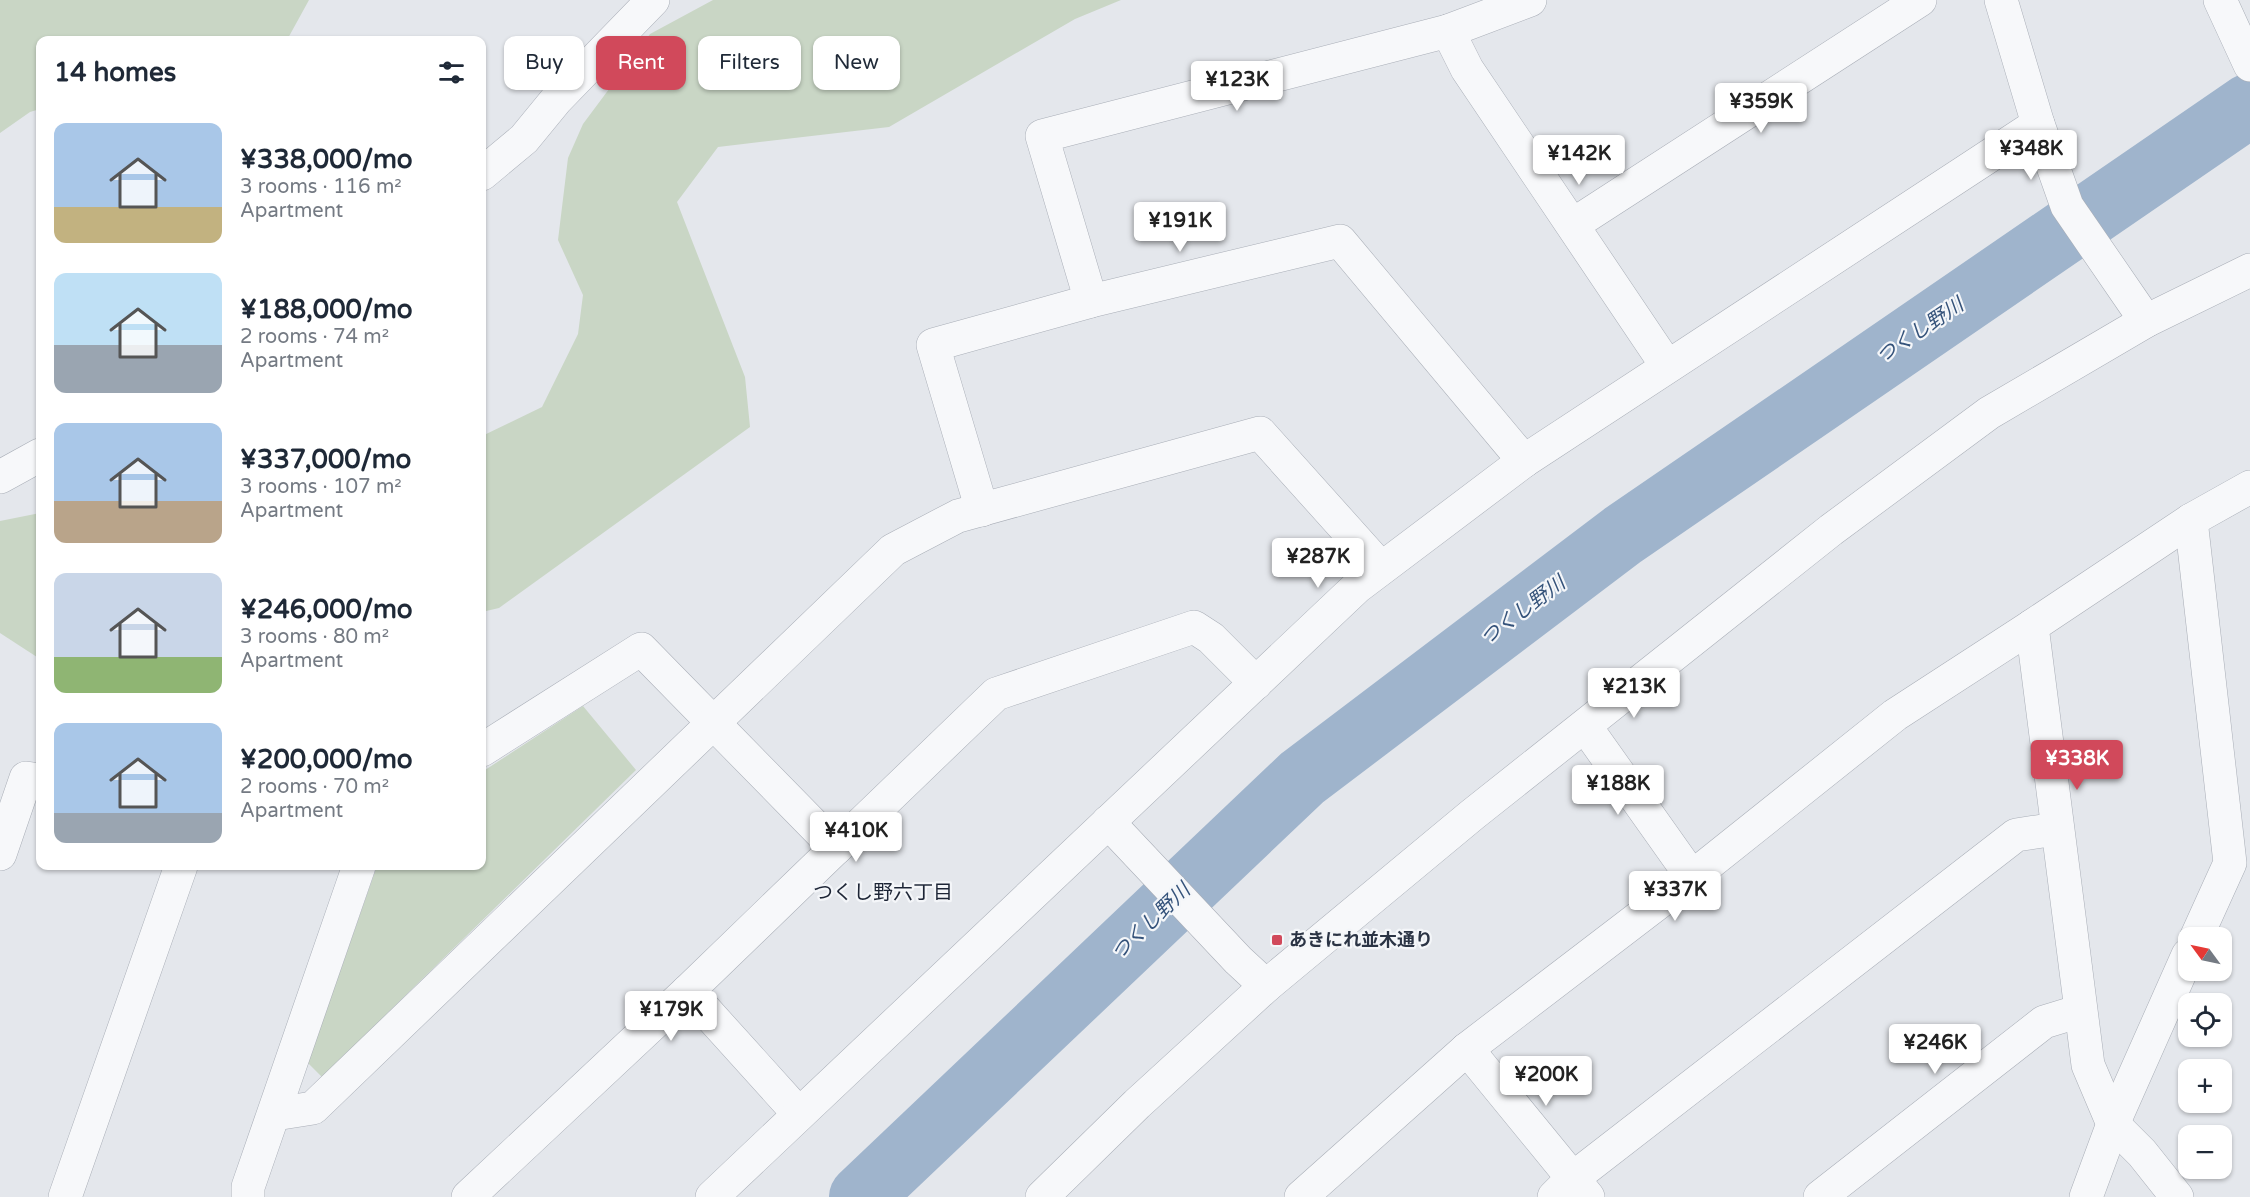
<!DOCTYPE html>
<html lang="en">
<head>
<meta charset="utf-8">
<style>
  body { margin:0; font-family:"Varela Round","Noto Sans JP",sans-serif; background:#f2f2f3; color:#1f2937; height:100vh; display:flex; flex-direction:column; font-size:22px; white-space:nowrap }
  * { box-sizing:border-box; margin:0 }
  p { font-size:20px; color:#747a83 }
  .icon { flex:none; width:33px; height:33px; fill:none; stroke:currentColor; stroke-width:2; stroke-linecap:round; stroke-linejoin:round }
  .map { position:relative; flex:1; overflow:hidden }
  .details { position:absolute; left:36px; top:36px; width:450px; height:834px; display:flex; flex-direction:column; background:#fff; border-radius:12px; box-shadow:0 2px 4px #0004 }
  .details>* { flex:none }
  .top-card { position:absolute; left:504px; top:36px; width:570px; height:54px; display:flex; gap:12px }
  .needle { width:39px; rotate:303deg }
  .controls { position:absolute; left:2178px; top:927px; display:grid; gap:12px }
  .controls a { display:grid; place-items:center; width:54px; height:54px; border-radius:12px; background:#fff; box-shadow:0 2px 4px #0004; font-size:30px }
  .price { position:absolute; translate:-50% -51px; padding:0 14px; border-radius:6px; background:#fff; color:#222; font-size:20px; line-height:39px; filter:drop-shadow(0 2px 3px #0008) }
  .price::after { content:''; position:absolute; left:50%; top:36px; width:18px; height:14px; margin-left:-9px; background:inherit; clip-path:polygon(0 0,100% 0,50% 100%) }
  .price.on { background:#d1495b; color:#fff }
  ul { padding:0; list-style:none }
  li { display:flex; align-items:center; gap:18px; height:150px; padding:0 18px }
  li span { display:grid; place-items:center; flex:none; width:168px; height:120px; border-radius:12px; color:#555 }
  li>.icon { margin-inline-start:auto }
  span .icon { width:72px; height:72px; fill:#fffc; stroke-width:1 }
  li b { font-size:26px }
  h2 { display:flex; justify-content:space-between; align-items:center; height:72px; padding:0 18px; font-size:26px }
  .chip { padding:0 21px; border-radius:12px; background:#fff; box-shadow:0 2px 4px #0004; font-size:21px; line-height:54px }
  .chip.on { background:#d1495b; color:#fff }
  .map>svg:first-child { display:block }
</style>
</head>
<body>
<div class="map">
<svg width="2250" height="1197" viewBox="0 0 2250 1197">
  <rect width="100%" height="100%" fill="#e4e7ec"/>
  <g fill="#c9d6c5">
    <polygon points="0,0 309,0 287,40 40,40 40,109 30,112 0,133"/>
    <polygon points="713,0 1121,0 1075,19 889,127 718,147 677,202 745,377 750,427 499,608 482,612 482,436 542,407 578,334 583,295 558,240 568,158 583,124 650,34"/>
    <polygon points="40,513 40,659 0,633 0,521"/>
    <polygon points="583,706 636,770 322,1077 308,1063 377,866 482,866 482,772"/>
  </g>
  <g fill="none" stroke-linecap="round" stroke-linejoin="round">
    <polyline stroke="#9fb4cc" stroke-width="64" points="861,1197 1302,778 1623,535 2250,105"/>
    <defs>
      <g id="minor">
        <polyline points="2001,0 2038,124 2067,206 2146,321"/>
        <polyline points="2220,0 2250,65"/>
        <polyline points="1448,31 1467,69 1667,366"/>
        <polyline points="482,174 524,139 556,100 653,0"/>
        <polyline points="1574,224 1920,0"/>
        <polyline points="1091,301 1042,136 1448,31 1530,0"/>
        <polyline points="0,477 40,455"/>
        <polyline points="982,510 933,345 1091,301 1340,241 1524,461"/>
        <polyline points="2191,520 2230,863 2196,938"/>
        <polyline points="1585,726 1692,877"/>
        <polyline points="482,750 641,649 836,848 996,694 1194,627 1211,638 1256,683"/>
        <polyline points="1108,822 1238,960 1266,986"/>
        <polyline points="0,854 26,778 40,780"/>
        <polyline points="688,991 799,1114"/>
        <polyline points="1467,1049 1588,1197"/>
        <polyline points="275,1114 313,1108 893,550 958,516 1260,433 1381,568"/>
        <polyline points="65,1197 181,866"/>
        <polyline points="248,1197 248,1187 359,866"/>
        <polyline points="468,1197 688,991 836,848"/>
        <polyline points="712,1197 1357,587 1524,461 2038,124"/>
        <polyline points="1042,1197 1137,1104 1266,986 1472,815 1831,530 1989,413 2146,321 2250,270"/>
        <polyline points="1301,1197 1467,1049 1692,877 1895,715 2032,626"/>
        <polyline points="1554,1197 1572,1179 2016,835 2056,829"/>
        <polyline points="1820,1197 2044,1022 2080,1011"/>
        <polyline points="2086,1197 2113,1124 2188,955"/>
        <polyline points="2177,1197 2142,1153 2113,1124 2088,1065 2032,626 2191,520 2250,487"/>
      </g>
    </defs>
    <use href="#minor" stroke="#a9aeb7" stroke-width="34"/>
    <use href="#minor" stroke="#f7f8fa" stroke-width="33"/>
  </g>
  <rect fill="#d1495b" stroke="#f4f6f9" stroke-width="2" x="1271" y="934" width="12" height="12" rx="3"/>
  <g text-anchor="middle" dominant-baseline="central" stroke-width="4.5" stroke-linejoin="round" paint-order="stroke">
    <g font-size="18" font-weight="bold" fill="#2b3445" stroke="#f4f6f9" text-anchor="start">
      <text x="1289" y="940">あきにれ並木通り</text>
    </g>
    <g font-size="20" font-style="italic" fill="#34527a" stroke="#f4f6f9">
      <text transform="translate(1920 331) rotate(-34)">つくし野川</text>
      <text transform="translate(1523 611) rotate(-37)">つくし野川</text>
      <text transform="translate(1151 922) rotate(-44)">つくし野川</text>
    </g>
    <g font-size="20" fill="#1d2536" stroke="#f4f6f9">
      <text x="883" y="893">つくし野六丁目</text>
    </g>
  </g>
</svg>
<div class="controls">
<a><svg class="needle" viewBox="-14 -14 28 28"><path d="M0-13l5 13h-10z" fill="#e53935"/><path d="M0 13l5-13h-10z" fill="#747a83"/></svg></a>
<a><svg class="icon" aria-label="locate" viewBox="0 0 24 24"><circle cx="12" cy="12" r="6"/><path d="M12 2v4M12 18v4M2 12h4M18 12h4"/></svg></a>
<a>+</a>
<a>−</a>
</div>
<b class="price" style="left:1237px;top:112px">¥123K</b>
<b class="price" style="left:1761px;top:134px">¥359K</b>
<b class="price" style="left:2031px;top:181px">¥348K</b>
<b class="price" style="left:1579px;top:186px">¥142K</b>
<b class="price" style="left:1180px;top:253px">¥191K</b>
<b class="price" style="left:1318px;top:589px">¥287K</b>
<b class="price" style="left:1634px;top:719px">¥213K</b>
<b class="price on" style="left:2077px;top:791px">¥338K</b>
<b class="price" style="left:1618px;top:816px">¥188K</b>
<b class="price" style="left:856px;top:863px">¥410K</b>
<b class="price" style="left:1675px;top:922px">¥337K</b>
<b class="price" style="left:671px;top:1042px">¥179K</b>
<b class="price" style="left:1935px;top:1075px">¥246K</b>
<b class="price" style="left:1546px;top:1107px">¥200K</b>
<div class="top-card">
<a class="chip">Buy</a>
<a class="chip on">Rent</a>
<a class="chip">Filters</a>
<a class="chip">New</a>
</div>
<section class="details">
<h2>14 homes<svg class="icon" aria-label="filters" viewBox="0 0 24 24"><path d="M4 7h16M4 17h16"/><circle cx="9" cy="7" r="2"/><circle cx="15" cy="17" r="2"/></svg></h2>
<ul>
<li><span style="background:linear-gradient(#a9c7e8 70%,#c2b280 0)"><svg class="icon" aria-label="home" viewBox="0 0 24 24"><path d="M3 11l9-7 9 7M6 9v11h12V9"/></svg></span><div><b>¥338,000/mo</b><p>3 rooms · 116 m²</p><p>Apartment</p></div></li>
<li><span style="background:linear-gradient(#bfe0f5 60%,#9aa5b1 0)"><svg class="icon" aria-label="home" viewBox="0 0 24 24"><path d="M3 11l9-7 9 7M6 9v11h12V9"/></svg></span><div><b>¥188,000/mo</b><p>2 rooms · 74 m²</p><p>Apartment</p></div></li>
<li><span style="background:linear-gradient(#a9c7e8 65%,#b9a48a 0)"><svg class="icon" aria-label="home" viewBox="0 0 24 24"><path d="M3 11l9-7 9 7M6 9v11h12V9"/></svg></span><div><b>¥337,000/mo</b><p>3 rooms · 107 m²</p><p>Apartment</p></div></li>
<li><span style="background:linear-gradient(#c9d6e8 70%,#8fb573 0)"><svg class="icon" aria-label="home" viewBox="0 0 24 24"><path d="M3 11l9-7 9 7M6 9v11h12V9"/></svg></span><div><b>¥246,000/mo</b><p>3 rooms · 80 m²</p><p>Apartment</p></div></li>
<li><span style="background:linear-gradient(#a9c7e8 75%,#9aa5b1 0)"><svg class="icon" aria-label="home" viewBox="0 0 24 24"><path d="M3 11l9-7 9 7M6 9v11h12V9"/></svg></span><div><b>¥200,000/mo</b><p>2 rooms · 70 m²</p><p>Apartment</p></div></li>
</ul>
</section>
</div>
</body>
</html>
